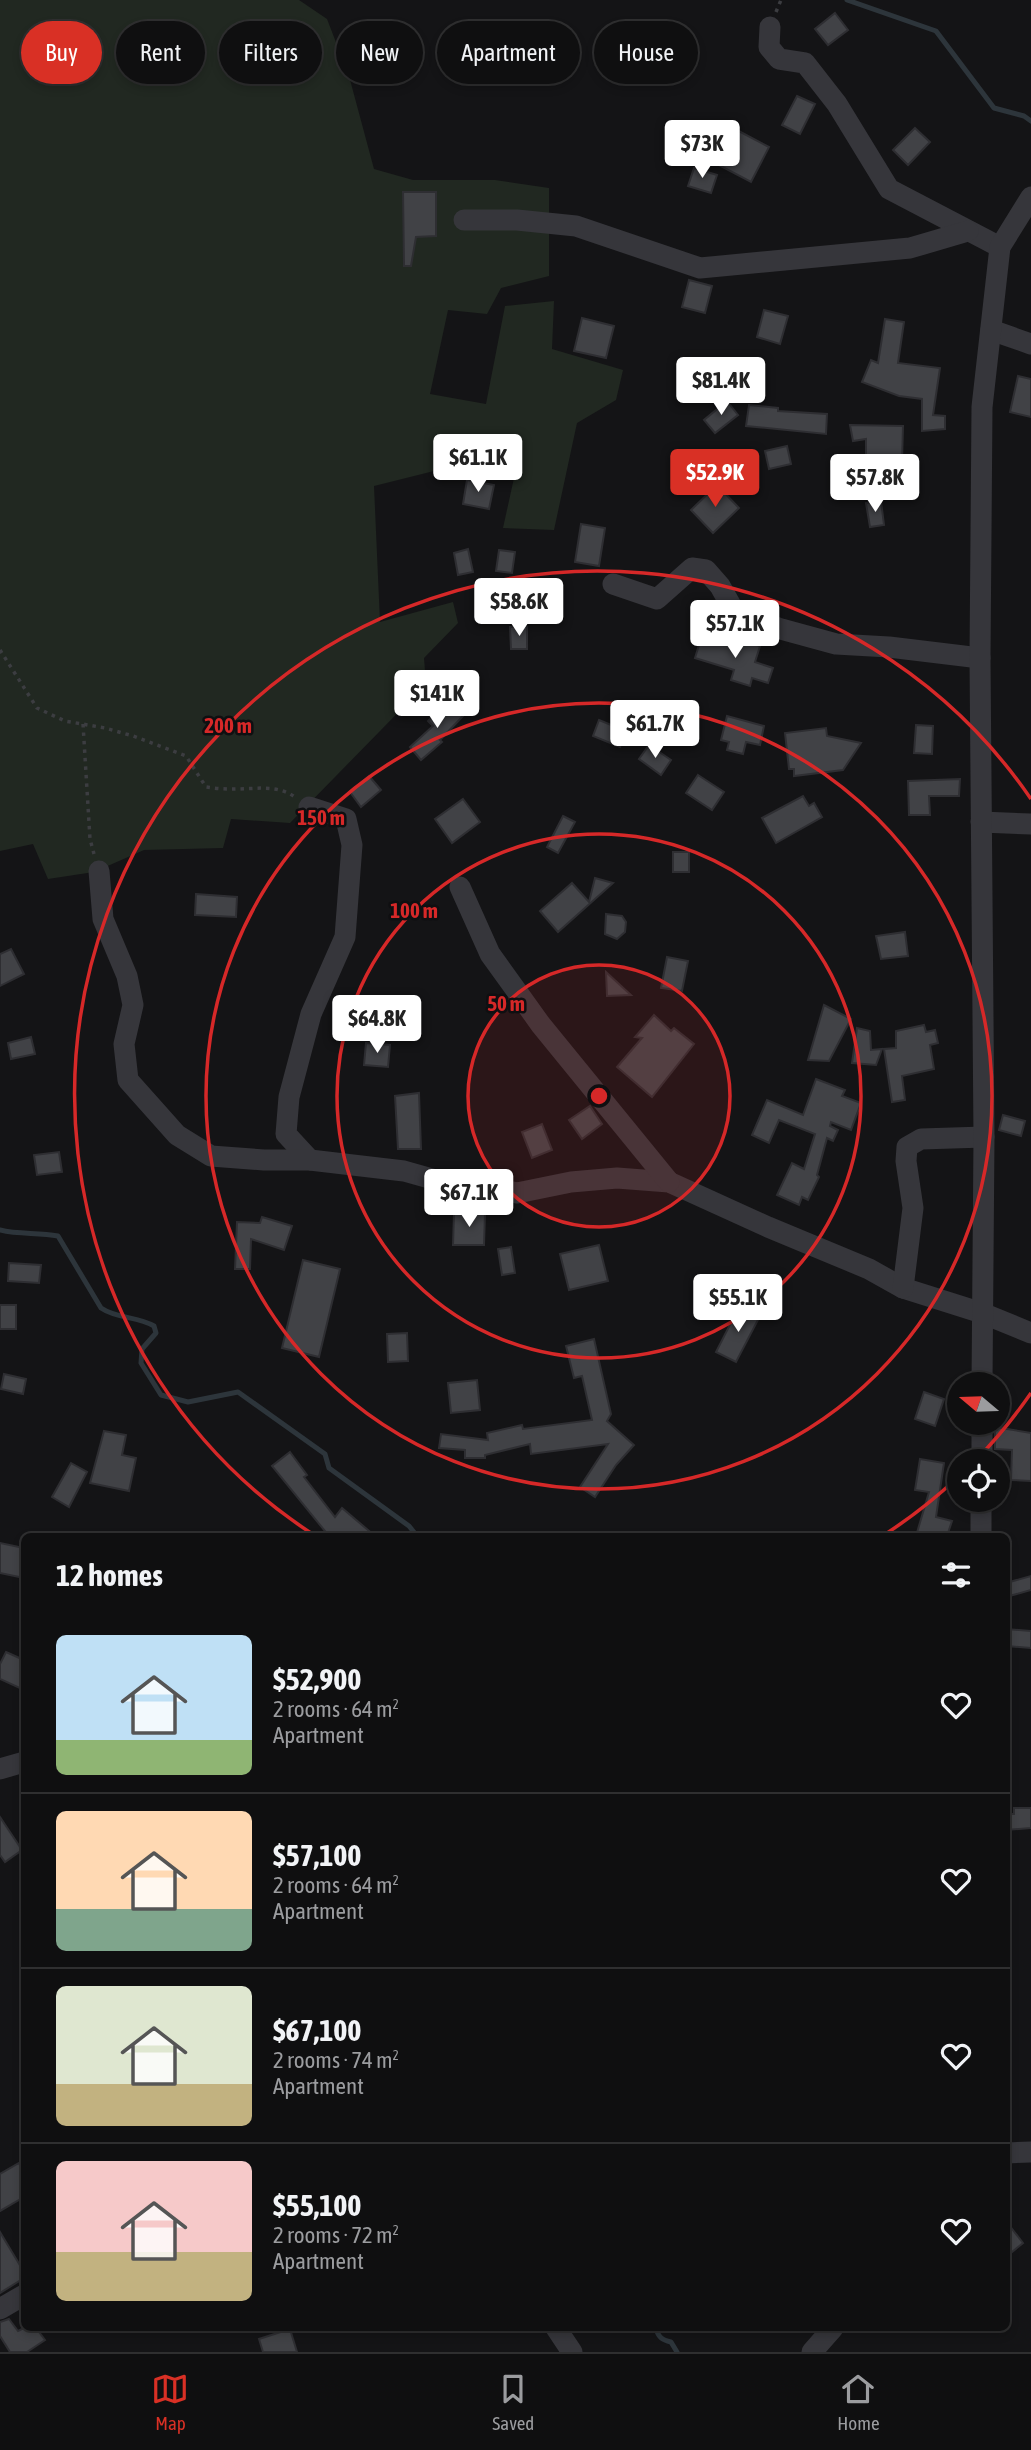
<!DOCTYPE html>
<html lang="en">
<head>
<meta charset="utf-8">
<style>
  body { margin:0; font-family:"Asap Condensed",sans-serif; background:#1d1d1e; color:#f1f3f6; height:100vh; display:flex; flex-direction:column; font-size:26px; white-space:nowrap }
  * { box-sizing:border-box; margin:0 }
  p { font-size:23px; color:#9b9c9f }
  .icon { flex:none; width:38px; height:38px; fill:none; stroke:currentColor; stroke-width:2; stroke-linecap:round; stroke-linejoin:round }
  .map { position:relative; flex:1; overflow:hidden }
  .sheet { position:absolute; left:21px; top:1533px; width:989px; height:798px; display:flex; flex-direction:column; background:#0f0f10; border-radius:10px; box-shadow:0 4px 10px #0003,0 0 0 2px #2f2f30 }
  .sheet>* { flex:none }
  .banner { position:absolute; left:21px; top:21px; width:990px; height:63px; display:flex; gap:14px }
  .needle { width:46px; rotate:289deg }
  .controls { position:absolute; left:947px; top:1372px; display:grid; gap:14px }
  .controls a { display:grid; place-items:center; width:63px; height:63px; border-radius:50%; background:#0f0f10; box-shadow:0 4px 10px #0003,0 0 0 2px #2f2f30; font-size:35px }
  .price { position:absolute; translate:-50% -60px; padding:0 16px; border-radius:7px; background:#fff; color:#222; font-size:23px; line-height:46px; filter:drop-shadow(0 2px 4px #0008) }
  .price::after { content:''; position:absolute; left:50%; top:42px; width:21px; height:16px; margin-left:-10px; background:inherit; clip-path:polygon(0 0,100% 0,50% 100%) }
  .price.current { background:#d93025; color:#fff }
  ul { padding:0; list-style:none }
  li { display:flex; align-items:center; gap:21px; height:175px; padding:0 35px }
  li+li { border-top:2px solid #2f2f30 }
  li span { display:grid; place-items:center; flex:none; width:196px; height:140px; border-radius:10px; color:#555 }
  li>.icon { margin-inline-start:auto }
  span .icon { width:84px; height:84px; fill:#fffc; stroke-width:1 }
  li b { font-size:30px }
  h2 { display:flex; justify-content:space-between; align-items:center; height:84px; padding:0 35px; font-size:30px }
  .chip { padding:0 24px; border-radius:32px; background:#0f0f10; box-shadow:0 4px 10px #0003,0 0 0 2px #2f2f30; font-size:24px; line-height:63px }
  .chip.current { background:#d93025; color:#fff }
  .tabs { display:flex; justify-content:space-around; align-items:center; height:98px; border-top:2px solid #2f2f30; background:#0f0f10; font-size:19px; color:#9b9c9f }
  .tabs a { display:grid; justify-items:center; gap:4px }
  .tabs .current { color:#d93025 }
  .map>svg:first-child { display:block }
</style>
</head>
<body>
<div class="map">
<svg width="1031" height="2352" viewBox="0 0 1031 2352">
  <rect width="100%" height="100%" fill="#141416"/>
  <polygon fill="#212821" points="0,0 299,0 327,19 349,76 374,169 413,180 495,180 549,188 549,276 501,288 487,314 448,310 430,394 486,404 505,306 554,301 552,349 623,370 616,400 577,423 554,530 503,528 514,478 490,457 374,486 380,622 453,602 458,623 424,658 426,684 290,823 231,819 223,848 144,850 94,872 48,879 33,844 0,851"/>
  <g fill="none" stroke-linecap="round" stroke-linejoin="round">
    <g stroke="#2d353b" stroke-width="5">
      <polyline points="847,0 936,31 994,108 1024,116 1031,121"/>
      <path d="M0,1230C19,1235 38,1232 58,1236L101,1308C117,1319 137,1316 154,1326L156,1333L142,1349L141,1363L161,1395L188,1402L238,1392L325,1454L329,1468L409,1526L417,1536"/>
      <path d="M656,2328C658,2337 662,2340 671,2342L677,2352"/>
    </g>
  </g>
  <g fill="#414246" stroke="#2e2e32" stroke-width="2">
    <polygon points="835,13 848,30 828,45 815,29"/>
    <polygon points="636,50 645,64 626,78 616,65"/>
    <polygon points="797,96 815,104 800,134 782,125"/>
    <polygon points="733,128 769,147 751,182 715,163"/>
    <polygon points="915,128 930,142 908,165 893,150"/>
    <polygon points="694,168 717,175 711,193 688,186"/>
    <polygon points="403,192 436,192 436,236 416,237 411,266 404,266"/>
    <polygon points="689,280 712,286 705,313 682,307"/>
    <polygon points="764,310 788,316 780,344 757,337"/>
    <polygon points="582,318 614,326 606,358 574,351"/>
    <polygon points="885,319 904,322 898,363 940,368 933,415 945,416 945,429 922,431 922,399 899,396 862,382 871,360 878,363"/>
    <polygon points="1018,376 1031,379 1031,417 1010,412"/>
    <polygon points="727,401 738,415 715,433 704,420"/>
    <polygon points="749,405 778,408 778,411 827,414 826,434 746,426"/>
    <polygon points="850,425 903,426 902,462 866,461 866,439 853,441"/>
    <polygon points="787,446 791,464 769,469 765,451"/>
    <polygon points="467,480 494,485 489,509 463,504"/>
    <polygon points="717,485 739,508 713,533 691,510"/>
    <polygon points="881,501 884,525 870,527 866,503"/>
    <polygon points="581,524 605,528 599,566 575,562"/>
    <polygon points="468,549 473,572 458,575 454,553"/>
    <polygon points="499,550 515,552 512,573 496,571"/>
    <polygon points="510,627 527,627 527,649 511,649"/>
    <polygon points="702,635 741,647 743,641 760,646 755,662 773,668 768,683 752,678 750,686 731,680 734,670 695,658"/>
    <polygon points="447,701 463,716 440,740 442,742 421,760 410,747 433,726 428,721"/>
    <polygon points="727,716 764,726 760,745 746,742 743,754 727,750 729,742 721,740"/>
    <polygon points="599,720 626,731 620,747 593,736"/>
    <polygon points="916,725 933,726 932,754 914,753"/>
    <polygon points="826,728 827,736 861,743 843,770 794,776 794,769 789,769 785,733"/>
    <polygon points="649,745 671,760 661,775 639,759"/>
    <polygon points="698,775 724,792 712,810 686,793"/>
    <polygon points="369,776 381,790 361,807 350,792"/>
    <polygon points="960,779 959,796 929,796 930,815 909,815 908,781"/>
    <polygon points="803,796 809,806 814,803 822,817 776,843 762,818"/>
    <polygon points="463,799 480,822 452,843 435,819"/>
    <polygon points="563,816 575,822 558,853 547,847"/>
    <rect x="673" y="852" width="16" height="20"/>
    <polygon points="595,878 613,883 558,932 540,911 572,883 589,902"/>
    <polygon points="196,894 237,897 236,917 195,915"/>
    <polygon points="606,914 622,916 626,922 625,932 617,939 605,934"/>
    <polygon points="905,932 908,956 881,959 876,936"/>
    <polygon points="11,949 24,974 0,986 0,954"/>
    <polygon points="667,957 688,961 682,991 661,988"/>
    <polygon points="606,972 631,995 607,996"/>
    <polygon points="824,1005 851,1019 829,1061 808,1060"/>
    <polygon points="654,1015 671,1031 674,1028 694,1044 652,1097 617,1067 642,1038 635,1037"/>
    <polygon points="924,1025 926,1032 935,1030 938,1043 930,1045 934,1069 902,1076 905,1100 892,1102 884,1049 896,1048 896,1031"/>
    <polygon points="857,1028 870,1031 871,1050 882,1049 876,1065 852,1063"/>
    <polygon points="31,1037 35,1054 11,1059 8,1043"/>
    <polygon points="366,1043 390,1045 388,1067 364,1065"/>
    <polygon points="816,1079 845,1090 842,1096 861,1103 851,1130 831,1122 830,1126 838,1130 833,1141 827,1138 817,1175 819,1177 808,1200 802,1197 799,1205 777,1195 792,1163 804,1169 815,1134 779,1120 769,1143 752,1135 767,1100 803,1115"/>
    <polygon points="419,1093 421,1149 398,1149 395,1096"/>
    <polygon points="590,1106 602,1124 582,1139 569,1120"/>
    <polygon points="1003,1115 1025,1121 1021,1136 999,1130"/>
    <polygon points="542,1124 552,1150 532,1158 522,1132"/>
    <polygon points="59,1152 62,1172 37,1175 34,1155"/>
    <polygon points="454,1213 485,1213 484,1245 453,1245"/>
    <polygon points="262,1217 292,1226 284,1250 251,1239 250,1269 235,1269 237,1222 260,1223"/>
    <polygon points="599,1245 608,1281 569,1290 560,1254"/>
    <polygon points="511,1247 515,1273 502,1275 498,1249"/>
    <polygon points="303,1260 340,1269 319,1357 282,1348"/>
    <polygon points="9,1263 41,1265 39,1283 8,1281"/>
    <rect x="0" y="1305" width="16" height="24"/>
    <polygon points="740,1305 760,1316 736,1362 716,1352"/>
    <polygon points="407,1333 408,1361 388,1362 387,1334"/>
    <polygon points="594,1339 611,1414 607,1421 634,1445 616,1465 595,1497 580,1487 608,1444 531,1454 530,1444 485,1455 485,1458 465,1458 465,1450 439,1448 441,1434 488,1440 487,1433 522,1425 523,1429 592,1420 582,1376 574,1378 566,1346"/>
    <polygon points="4,1374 26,1379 23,1394 1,1389"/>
    <polygon points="477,1380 480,1410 451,1413 448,1383"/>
    <polygon points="924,1392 944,1399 935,1426 915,1419"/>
    <polygon points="995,1427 1031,1433 1031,1481 1011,1480 1012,1450 995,1449"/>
    <polygon points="104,1431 126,1435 122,1455 136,1458 129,1491 90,1483"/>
    <polygon points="290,1452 307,1475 304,1477 335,1517 342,1508 375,1536 329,1536 272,1466"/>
    <polygon points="920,1459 944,1463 936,1517 952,1521 947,1536 916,1536 929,1492 915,1490"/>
    <polygon points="71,1463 87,1472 69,1507 52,1497"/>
    <polygon points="0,1543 24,1548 24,1578 0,1573"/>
    <polygon points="1031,1576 1031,1590 1006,1597 1006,1583"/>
    <polygon points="1006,1629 1031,1631 1031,1648 1006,1646"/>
    <polygon points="6,1652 24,1660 24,1690 0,1679 0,1664"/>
    <polygon points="1014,1808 1031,1808 1031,1828 1006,1830 1006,1814 1014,1814"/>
    <polygon points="0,1817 22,1850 5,1862 0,1855"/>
    <polygon points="19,2163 24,2173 24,2197 0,2211 0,2174"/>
    <polygon points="1006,2221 1023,2243 1006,2257"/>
    <polygon points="0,2232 24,2272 24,2278 0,2293"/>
    <polygon points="9,2319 18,2331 24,2328 36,2328 45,2340 27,2352 10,2352 0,2336 0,2322"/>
    <polygon points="290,2329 297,2352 263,2352 259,2339"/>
  </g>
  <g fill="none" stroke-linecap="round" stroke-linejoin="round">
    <g stroke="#3c3d41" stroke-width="3.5" stroke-dasharray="3.5 5" stroke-linecap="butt">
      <polyline points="776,12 781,0"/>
      <path d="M0,650L37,708L65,721L105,728L133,736L186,756L206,787C213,788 221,789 229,789C252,790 275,783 295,797"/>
      <polyline points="83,724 90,839 94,854"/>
    </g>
    <g stroke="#36363b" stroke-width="21">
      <polyline points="770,27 769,47 779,59 805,63 837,104 889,189 1000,247"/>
      <polyline points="464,220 517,220 576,226 700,268 910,248 968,231"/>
      <polyline points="991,330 1031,344"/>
      <polyline points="613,584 657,599 692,568 706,570 720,586 734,611 781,629 836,644 889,647 980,658"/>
      <polyline points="309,807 346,819 352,845 345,937 311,1014 289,1097 286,1134 310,1160"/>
      <polyline points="981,822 1031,824"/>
      <polyline points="99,871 103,919 127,976 133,1005 124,1044 128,1080 177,1135 211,1156 264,1160 310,1160 404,1171 443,1182 481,1185 517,1193 571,1182 617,1178 669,1182 768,1227 869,1269 903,1288 982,1313 1031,1333"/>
      <polyline points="460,887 490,954 541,1025 669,1182"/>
      <polyline points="903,1288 913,1208 906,1161 907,1147 921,1139 984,1137"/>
      <polyline points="982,1384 984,1137 980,658 982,407 1000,247 1031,197"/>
      <polyline points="982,1461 982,1423"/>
      <polyline points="981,1536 981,1500"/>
      <polyline points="0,1769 24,1762"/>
      <polyline points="1006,2153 1031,2152"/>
      <polyline points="0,2309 24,2295"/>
      <polyline points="556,2328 572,2352"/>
      <polyline points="812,2352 833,2328"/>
    </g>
  </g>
  <circle cx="599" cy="1096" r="131" fill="#d62828" fill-opacity=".12"/>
  <g fill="none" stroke="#d62828" stroke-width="3.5">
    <circle cx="599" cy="1096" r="131"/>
    <circle cx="599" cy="1096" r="262"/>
    <circle cx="599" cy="1096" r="393"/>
    <path d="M1031 1393A524 524 0 0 1 976 1460M956 1479A524 524 0 0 1 884 1535M314 1535A524 524 0 1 1 1031 799"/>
  </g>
  <circle cx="599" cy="1096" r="10" fill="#d62828" stroke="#0f0f11" stroke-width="3.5"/>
  <g font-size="21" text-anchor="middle" font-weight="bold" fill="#d62828" stroke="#0f0f11" stroke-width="5" stroke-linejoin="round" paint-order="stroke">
    <text x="228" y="733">200 m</text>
    <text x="321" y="825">150 m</text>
    <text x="414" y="918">100 m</text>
    <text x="506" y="1011">50 m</text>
  </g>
</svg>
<div class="controls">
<a><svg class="needle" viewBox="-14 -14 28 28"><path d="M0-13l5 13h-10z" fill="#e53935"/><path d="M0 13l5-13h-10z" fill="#9b9c9f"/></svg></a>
<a><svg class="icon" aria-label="locate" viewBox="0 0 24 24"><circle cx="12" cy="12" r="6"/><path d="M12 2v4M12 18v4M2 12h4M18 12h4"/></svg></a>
</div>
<b class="price" style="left:702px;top:180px">$73K</b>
<b class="price" style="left:721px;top:417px">$81.4K</b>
<b class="price" style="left:478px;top:494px">$61.1K</b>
<b class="price current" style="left:715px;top:509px">$52.9K</b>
<b class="price" style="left:875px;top:514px">$57.8K</b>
<b class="price" style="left:519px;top:638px">$58.6K</b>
<b class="price" style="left:735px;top:660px">$57.1K</b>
<b class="price" style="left:437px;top:730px">$141K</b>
<b class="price" style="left:655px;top:760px">$61.7K</b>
<b class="price" style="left:377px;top:1055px">$64.8K</b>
<b class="price" style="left:469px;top:1229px">$67.1K</b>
<b class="price" style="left:738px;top:1334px">$55.1K</b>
<div class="banner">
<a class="chip current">Buy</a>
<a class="chip">Rent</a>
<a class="chip">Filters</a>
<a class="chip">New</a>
<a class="chip">Apartment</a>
<a class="chip">House</a>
</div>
<section class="sheet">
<h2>12 homes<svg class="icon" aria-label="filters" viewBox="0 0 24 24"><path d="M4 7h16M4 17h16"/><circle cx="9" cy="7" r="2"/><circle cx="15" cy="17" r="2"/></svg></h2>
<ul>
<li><span style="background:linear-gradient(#bfe0f5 75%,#8fb573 0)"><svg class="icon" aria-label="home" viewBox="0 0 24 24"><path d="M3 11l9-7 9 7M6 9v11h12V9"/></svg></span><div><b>$52,900</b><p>2 rooms · 64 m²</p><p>Apartment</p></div><svg class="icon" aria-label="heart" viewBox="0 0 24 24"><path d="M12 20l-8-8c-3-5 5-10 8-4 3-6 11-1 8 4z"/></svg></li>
<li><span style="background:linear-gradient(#ffd9b3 70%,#7fa58c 0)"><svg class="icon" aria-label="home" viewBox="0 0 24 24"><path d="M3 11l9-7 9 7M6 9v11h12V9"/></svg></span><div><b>$57,100</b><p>2 rooms · 64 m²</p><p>Apartment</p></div><svg class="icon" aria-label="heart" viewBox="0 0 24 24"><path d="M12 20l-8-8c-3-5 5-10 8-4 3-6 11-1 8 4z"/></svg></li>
<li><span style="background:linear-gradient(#dfe7d0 70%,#c2b280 0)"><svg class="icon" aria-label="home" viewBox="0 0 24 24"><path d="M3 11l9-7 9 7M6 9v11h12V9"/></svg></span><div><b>$67,100</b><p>2 rooms · 74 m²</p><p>Apartment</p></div><svg class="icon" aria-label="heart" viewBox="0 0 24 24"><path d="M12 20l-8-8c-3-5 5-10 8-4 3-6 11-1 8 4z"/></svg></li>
<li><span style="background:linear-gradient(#f6c9c9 65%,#c2b280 0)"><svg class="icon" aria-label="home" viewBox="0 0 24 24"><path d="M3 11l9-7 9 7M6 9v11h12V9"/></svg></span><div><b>$55,100</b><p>2 rooms · 72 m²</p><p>Apartment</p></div><svg class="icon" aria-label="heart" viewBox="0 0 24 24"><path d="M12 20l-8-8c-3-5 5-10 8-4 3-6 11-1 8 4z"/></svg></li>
</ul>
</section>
</div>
<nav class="tabs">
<a class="current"><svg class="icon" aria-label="map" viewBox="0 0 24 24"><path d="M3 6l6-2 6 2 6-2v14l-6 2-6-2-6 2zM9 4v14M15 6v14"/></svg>Map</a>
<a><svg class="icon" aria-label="saved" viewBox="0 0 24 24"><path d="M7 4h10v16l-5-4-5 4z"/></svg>Saved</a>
<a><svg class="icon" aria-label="home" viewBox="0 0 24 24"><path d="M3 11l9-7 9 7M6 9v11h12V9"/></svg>Home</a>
</nav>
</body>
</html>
